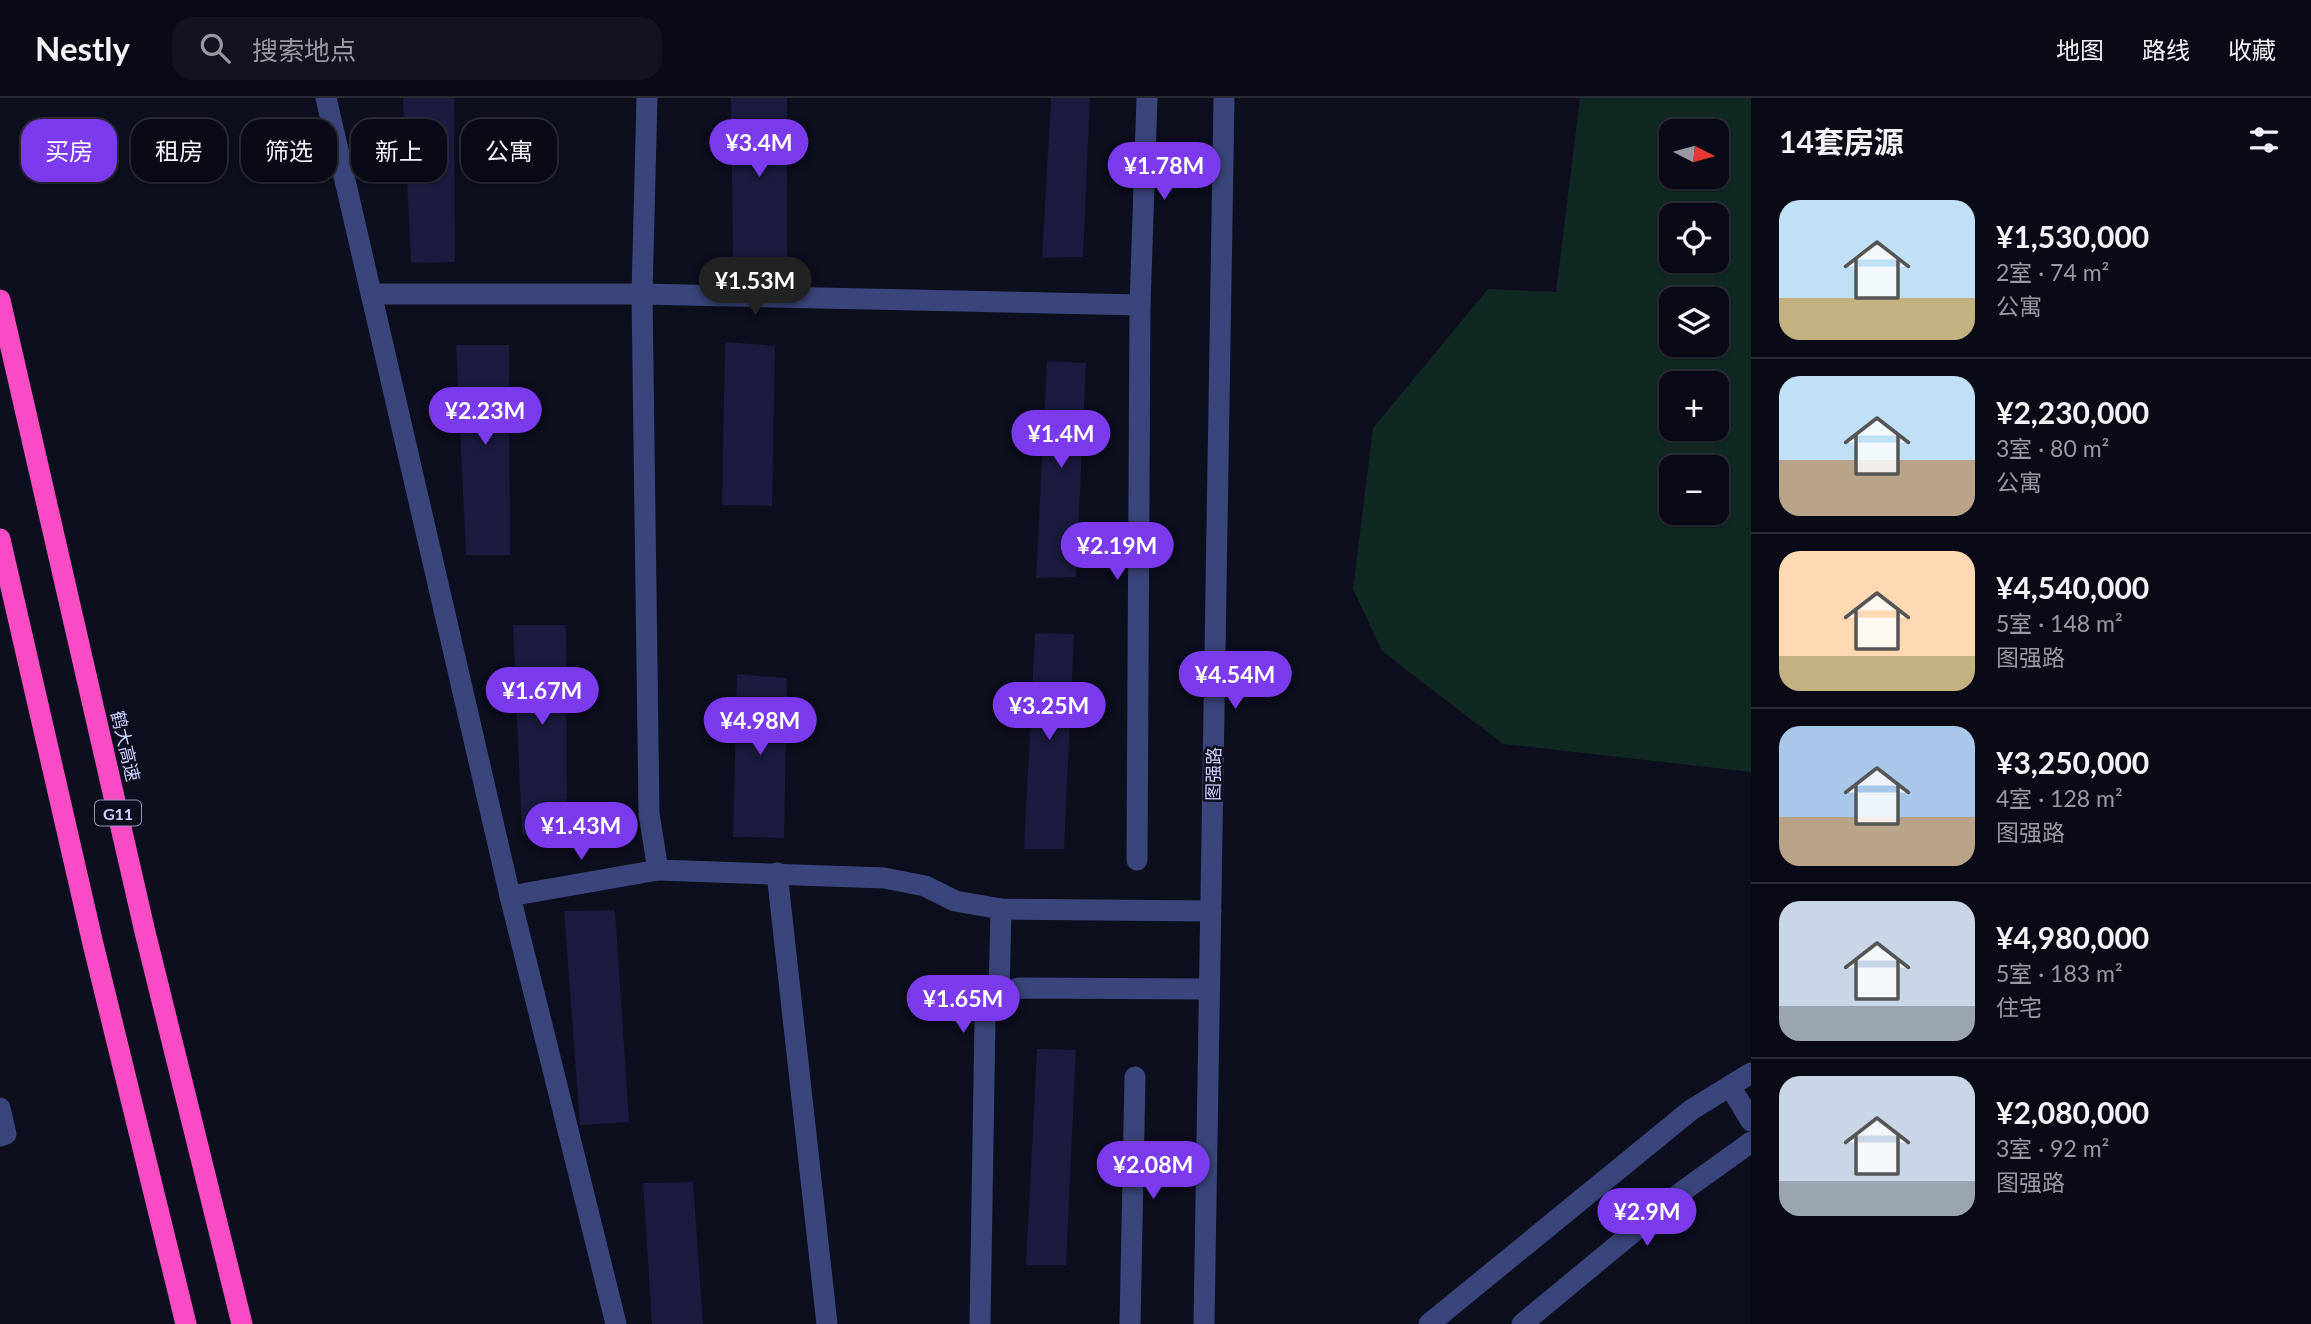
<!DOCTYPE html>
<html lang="zh">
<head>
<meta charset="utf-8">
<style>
  body { margin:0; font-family:Lato,"Noto Sans SC",sans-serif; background:#13131f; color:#f1f3f6; height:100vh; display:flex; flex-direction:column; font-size:26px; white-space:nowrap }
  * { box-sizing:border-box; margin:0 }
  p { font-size:23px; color:#999aa1 }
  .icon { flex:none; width:38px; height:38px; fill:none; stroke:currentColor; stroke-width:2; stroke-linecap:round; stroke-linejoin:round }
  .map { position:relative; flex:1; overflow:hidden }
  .drawer { display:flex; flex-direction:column; background:#0a0a16; width:560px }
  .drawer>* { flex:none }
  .hud { position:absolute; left:21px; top:21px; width:665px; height:63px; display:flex; gap:14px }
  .needle { width:46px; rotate:96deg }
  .tools { position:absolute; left:1659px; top:21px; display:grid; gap:14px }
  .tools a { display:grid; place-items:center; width:70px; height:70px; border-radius:14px; background:#0a0a16; box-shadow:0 2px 5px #0004,0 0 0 2px #2a2b35; font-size:35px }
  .price { position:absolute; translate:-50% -60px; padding:0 16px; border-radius:24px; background:#7c3aed; color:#fff; font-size:23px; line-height:46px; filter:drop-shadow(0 2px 4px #0008) }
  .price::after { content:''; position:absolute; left:50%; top:42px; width:21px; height:16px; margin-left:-10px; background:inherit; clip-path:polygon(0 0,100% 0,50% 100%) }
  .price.on { background:#222; color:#fff }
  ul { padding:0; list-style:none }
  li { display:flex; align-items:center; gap:21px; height:175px; padding:0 28px }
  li+li { border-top:2px solid #2a2b35 }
  li span { display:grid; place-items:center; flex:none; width:196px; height:140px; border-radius:21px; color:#555 }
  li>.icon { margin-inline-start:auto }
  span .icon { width:84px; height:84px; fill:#fffc; stroke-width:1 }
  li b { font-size:30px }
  h2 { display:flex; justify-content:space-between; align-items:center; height:84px; padding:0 28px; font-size:30px }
  .pill { padding:0 24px; border-radius:21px; background:#0a0a16; box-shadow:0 2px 5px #0004,0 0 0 2px #2a2b35; font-size:24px; line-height:63px }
  .pill.on { background:#7c3aed; color:#fff }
  header { display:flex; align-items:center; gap:42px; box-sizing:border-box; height:98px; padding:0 35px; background:#0a0a16; border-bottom:2px solid #2a2b35 }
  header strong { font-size:33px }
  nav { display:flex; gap:38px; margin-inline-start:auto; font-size:24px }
  .search { width:490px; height:63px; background:#13131f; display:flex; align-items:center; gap:18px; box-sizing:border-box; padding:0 24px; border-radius:21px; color:#999aa1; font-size:26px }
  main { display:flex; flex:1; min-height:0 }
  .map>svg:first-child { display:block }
</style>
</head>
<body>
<header>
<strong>Nestly</strong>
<div class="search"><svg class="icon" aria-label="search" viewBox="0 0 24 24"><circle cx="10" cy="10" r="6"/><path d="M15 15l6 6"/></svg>搜索地点</div>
<nav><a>地图</a><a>路线</a><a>收藏</a></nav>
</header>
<main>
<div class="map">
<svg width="1751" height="1226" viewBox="0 0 1751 1226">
  <rect width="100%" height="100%" fill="#0d0e1e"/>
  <path fill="#102822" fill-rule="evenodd" d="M1580,0H1751V674L1503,646L1382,553L1353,491L1373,330L1488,191L1556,194ZM1671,33H1717V79H1671ZM1671,117H1717V163H1671ZM1671,201H1717V247H1671ZM1717,285V331H1671V285ZM1717,369V415H1671V369Z"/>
  <g fill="#1a1b3e">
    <polygon points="403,0 454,0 455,164 411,165"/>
    <polygon points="731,0 787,0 787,163 733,163"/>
    <polygon points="1051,0 1090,0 1083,159 1042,160"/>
    <polygon points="725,244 775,248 772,408 722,407"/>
    <polygon points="456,247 509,247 510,457 466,457"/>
    <polygon points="1047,263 1086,265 1076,479 1036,480"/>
    <polygon points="513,527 566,527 567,736 522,737"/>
    <polygon points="1035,535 1074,536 1064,751 1024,751"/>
    <polygon points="737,576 787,580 784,740 733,739"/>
    <polygon points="615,812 629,1024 580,1027 564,813"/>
    <polygon points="1037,951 1076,952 1066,1167 1026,1167"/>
    <polygon points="693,1084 703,1226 652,1226 643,1085"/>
  </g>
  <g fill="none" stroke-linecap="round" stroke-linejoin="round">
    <g stroke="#3a467b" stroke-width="21">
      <polyline points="326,0 510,798 616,1226"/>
      <polyline points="647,0 642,196 649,716 658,772 884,780 925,788 955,803 1001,811 1211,813"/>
      <polyline points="371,196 642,196 1140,207"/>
      <polyline points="1137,762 1140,207 1147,0"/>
      <polyline points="777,775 827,1226"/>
      <polyline points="510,798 658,772"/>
      <polyline points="999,897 1001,811"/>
      <polyline points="1730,988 1751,1023"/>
      <polyline points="0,1010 6,1036 0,1038"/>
      <polyline points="980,1226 985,921 999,897 1019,890 1209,891"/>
      <polyline points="1130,1226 1135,979"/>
      <polyline points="1204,1226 1224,0"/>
      <polyline points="1429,1226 1691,1012 1751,975"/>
      <polyline points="1522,1226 1683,1093 1751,1044"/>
    </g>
    <g stroke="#f74cc4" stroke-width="21">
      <polyline points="0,202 145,834 242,1226"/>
      <polyline points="0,441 93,846 186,1226"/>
    </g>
  </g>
  <g text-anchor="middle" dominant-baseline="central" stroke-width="5" stroke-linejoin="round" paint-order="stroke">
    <rect fill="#0d0e1e" stroke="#9396ba" stroke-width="2" x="95" y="702.5" width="46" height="25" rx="5"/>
    <g font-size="16" font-weight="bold" fill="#ccd1fd">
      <text x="118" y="715">G11</text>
    </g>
    <g font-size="18" fill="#ccd1fd" stroke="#0d0e1e">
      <text transform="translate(126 648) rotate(77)">鹤大高速</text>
      <text transform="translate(1213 676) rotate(-89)">图强路</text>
    </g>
  </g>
</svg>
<div class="tools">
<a><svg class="needle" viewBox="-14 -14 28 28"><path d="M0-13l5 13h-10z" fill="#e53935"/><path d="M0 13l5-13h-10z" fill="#999aa1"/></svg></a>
<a><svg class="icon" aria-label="locate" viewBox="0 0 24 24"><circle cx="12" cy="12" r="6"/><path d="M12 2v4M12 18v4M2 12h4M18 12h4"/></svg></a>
<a><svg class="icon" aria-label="layers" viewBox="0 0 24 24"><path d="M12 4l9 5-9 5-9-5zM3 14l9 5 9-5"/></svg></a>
<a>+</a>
<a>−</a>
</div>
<b class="price" style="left:759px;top:81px">¥3.4M</b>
<b class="price" style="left:1164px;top:104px">¥1.78M</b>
<b class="price on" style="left:755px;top:219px">¥1.53M</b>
<b class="price" style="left:485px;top:349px">¥2.23M</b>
<b class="price" style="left:1061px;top:372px">¥1.4M</b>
<b class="price" style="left:1117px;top:484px">¥2.19M</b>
<b class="price" style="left:1235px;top:613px">¥4.54M</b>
<b class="price" style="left:542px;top:629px">¥1.67M</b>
<b class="price" style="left:1049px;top:644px">¥3.25M</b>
<b class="price" style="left:760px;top:659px">¥4.98M</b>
<b class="price" style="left:581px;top:764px">¥1.43M</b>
<b class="price" style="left:963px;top:937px">¥1.65M</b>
<b class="price" style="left:1153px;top:1103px">¥2.08M</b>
<b class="price" style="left:1647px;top:1150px">¥2.9M</b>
<div class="hud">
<a class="pill on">买房</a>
<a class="pill">租房</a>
<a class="pill">筛选</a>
<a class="pill">新上</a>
<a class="pill">公寓</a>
</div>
</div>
<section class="drawer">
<h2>14套房源<svg class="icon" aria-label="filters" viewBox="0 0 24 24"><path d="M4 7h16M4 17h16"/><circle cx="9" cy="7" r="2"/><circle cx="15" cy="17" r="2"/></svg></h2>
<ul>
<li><span style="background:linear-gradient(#bfe0f5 70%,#c2b280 0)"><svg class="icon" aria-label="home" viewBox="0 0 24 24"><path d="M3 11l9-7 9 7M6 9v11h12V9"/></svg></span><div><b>¥1,530,000</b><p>2室 · 74 m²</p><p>公寓</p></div></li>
<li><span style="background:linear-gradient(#bfe0f5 60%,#b9a48a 0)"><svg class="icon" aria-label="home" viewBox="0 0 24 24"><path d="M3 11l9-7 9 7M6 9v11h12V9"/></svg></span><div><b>¥2,230,000</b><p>3室 · 80 m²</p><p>公寓</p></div></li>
<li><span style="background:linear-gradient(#ffd9b3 75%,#c2b280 0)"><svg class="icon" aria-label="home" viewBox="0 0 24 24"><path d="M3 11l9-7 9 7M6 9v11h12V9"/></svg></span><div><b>¥4,540,000</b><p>5室 · 148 m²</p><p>图强路</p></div></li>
<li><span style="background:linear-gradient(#a9c7e8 65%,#b9a48a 0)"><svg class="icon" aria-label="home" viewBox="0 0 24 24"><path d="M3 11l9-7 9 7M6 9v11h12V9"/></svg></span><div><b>¥3,250,000</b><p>4室 · 128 m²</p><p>图强路</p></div></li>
<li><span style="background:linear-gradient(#c9d6e8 75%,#9aa5b1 0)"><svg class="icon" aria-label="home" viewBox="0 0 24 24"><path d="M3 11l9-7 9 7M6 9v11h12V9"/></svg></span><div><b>¥4,980,000</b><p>5室 · 183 m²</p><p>住宅</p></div></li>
<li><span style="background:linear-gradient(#c9d6e8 75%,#9aa5b1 0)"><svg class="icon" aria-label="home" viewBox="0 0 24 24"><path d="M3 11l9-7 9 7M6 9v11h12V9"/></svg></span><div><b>¥2,080,000</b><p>3室 · 92 m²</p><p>图强路</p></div></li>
</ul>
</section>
</main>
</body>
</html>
